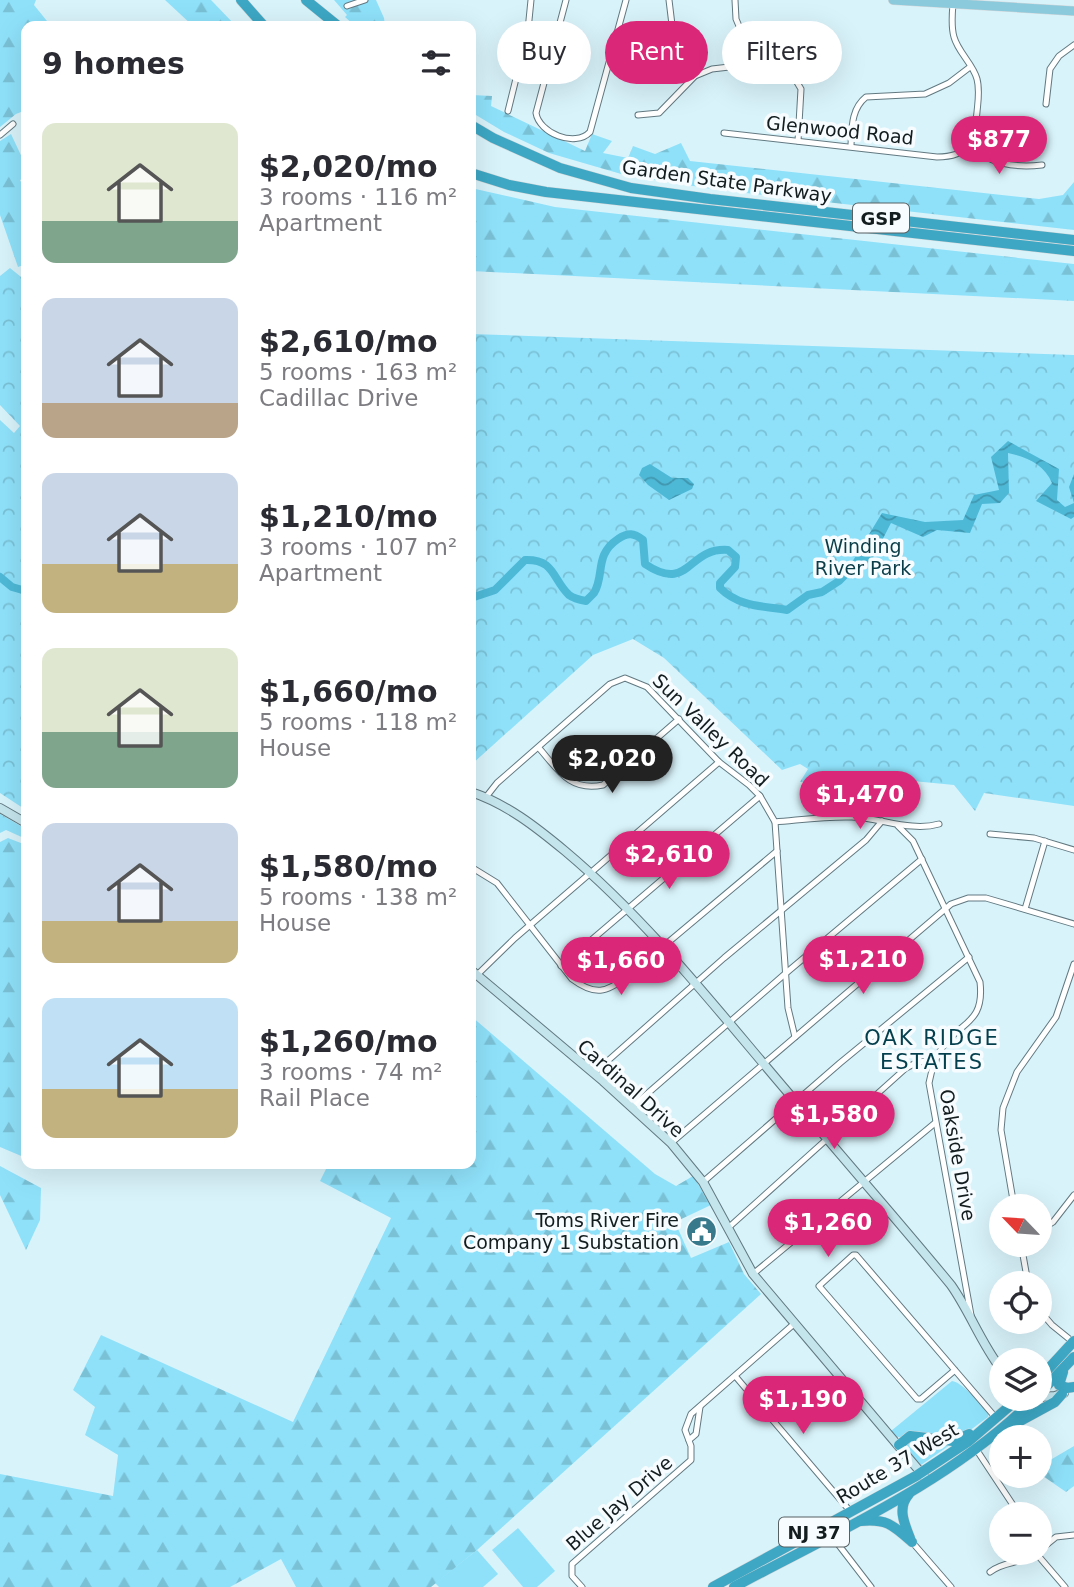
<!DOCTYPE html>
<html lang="en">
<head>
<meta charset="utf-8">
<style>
  body { margin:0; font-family:"DejaVu Sans",sans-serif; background:#f2f2f3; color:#2b2b33; height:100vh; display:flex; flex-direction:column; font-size:26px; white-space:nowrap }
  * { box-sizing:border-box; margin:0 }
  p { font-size:23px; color:#7c7c81 }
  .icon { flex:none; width:38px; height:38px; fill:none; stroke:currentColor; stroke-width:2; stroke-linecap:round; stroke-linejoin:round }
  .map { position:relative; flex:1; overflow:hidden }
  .drawer { position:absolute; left:21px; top:21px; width:455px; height:1148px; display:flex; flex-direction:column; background:#fff; border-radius:14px; box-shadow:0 7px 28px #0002 }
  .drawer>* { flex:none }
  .banner { position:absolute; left:497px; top:21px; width:471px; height:63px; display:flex; gap:14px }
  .needle { width:46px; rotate:295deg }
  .buttons { position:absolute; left:989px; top:1194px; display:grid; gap:14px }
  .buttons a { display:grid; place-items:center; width:63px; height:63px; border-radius:50%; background:#fff; box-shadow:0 7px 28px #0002; font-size:35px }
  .price { position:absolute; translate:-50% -60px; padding:0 16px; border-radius:24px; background:#db2777; color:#fff; font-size:23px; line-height:46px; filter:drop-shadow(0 2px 4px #0008) }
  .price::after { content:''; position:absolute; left:50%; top:42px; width:21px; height:16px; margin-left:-10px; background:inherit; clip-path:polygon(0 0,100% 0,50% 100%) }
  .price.current { background:#222; color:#fff }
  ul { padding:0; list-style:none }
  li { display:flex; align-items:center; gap:21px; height:175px; padding:0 21px }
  li span { display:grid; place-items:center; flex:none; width:196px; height:140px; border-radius:14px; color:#555 }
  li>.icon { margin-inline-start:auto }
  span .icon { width:84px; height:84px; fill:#fffc; stroke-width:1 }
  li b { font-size:30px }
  h2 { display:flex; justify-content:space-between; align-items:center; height:84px; padding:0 21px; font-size:30px }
  .pill { padding:0 24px; border-radius:32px; background:#fff; box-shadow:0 7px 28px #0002; font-size:24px; line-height:63px }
  .pill.current { background:#db2777; color:#fff }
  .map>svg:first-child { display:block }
</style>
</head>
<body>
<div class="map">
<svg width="1074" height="1587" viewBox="0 0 1074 1587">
  <defs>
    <pattern id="forest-firs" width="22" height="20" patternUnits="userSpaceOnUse" patternTransform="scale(1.75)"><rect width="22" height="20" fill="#8fe1fa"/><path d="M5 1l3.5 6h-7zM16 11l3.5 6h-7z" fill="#7ac1d6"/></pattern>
    <pattern id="park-crowns" width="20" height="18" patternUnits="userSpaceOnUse" patternTransform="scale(1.75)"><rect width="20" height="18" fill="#8fe1fa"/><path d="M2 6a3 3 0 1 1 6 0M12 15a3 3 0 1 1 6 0" fill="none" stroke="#7ac1d6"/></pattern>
    <pattern id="water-waves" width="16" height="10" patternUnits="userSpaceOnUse" patternTransform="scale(1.75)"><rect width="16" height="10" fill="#4eb9d7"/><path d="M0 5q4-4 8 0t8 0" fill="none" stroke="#4096ae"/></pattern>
  </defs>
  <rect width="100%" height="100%" fill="#d9f3fb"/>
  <g fill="#8fe1fa">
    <path d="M952,1381C962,1382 981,1404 989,1413L988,1417L961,1437H897L891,1431Z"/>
    <polygon points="909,1440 950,1445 921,1465 906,1449"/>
    <polygon points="518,1528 555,1571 537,1587 523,1587 492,1550"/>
    <polygon points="477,1550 498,1574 483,1587 439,1587 435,1583"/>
  </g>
  <g fill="url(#forest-firs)">
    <polygon points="0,0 36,0 34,5 51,26 26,26 26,110 16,114 0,127"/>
    <polygon points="165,0 211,0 236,26 193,26"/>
    <polygon points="334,0 376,0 384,18 385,26 355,26 345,17 347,15"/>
    <polygon points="471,95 492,96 491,106 585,151 592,134 612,141 603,153 628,158 633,146 655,154 681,143 690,161 1039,199 1063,195 1074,182 1074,230 719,190 628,176 549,153 504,132 471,112"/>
    <polygon points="11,134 26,166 26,177 20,180 26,192 26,264 18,267 0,215 0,141"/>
    <polygon points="471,188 555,207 1074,264 1074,301 471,271"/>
    <polygon points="0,814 26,829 26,839 6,830 0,833"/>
    <polygon points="8,838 26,845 26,1158 0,1147 0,842"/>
    <polygon points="471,1016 655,1174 676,1186 693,1176 711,1205 675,1222 691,1258 729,1242 744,1274 761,1294 477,1550 431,1587 296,1587 281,1559 230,1587 0,1587 0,1474 113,1496 118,1455 85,1435 95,1407 73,1390 101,1335 293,1422 391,1218 320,1181 327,1167 333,1164 471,1164"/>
    <polygon points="0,1166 41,1188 40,1220 26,1250 0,1195"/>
    <polygon points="1074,1446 1074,1486 1066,1492 1040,1474 1040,1466"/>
  </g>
  <g fill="url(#park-crowns)">
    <polygon points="10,268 26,281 26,810 0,793 0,420 14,433 20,426 0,405 0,276"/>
    <polygon points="471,334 1074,355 1074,806 984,793 975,811 954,785 861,776 800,782 808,769 800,764 782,770 664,658 633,639 593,655 471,765"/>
  </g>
  <g fill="url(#water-waves)">
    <path d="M1008,441L1059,469L1057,500L1065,507L1074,503L1069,487L1074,474V517L1071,519L1036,501L1052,483C1044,464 1027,457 1008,453L1009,493L1000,503L982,504L970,533L937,530L923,537L891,523L873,558L851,579L846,572L882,513L925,522L963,520L974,495L999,490L991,457Z"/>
    <polygon points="650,464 672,478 688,478 694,484 692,489 669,500 648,485 639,475 642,468"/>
  </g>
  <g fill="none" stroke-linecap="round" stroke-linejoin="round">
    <g stroke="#4eb9d7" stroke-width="8">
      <polyline points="0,577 12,587 26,591"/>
      <path d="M471,598L495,590L525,560C555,559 552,579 569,595C573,598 580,600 586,601C588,599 591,596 594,593C605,575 594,555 618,539C628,532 634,533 643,540L645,564C690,594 687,547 728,550L736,557L735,567L720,583V588C739,607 763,606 787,610L808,595L822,592L839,581L853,567"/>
    </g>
    <defs>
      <g id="street">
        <path d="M566,0L536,113C539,133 575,148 590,132L626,0"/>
        <polyline points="669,0 673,33 695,76"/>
        <polyline points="735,0 736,19 747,45 746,66"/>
        <polyline points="347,6 365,0"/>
        <polyline points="628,34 673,33"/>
        <polyline points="1046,104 1050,69 1059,56 1074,45"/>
        <polyline points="508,111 528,30 531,0"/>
        <polyline points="638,115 659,113 695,76 712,69 738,66 781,71 795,79 801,89 798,141"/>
        <path d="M724,133L937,157C970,157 974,141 977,112C978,101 980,90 977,79C973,64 958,52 954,37C951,27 952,15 953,4"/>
        <polyline points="0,135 13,124"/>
        <path d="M851,145C852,128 851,109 866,97L925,94L949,83L970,67"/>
        <path d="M969,146C991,164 1014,168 1042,165"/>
        <path d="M539,748C558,770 570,792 603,785L679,719"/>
        <polyline points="486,797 497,783 610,684 625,678 647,687 719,762 749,785 760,796 775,822 788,1008 795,1037"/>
        <path d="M775,822C800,820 827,816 852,817C881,818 911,832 939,824"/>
        <path d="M898,826L913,841L980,982C985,1026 958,1021 940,1051C934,1061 931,1073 929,1083L971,1315"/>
        <polyline points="990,834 1034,838 1074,850"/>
        <path d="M471,867L497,883L572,979C595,996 606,993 628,976L777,851"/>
        <polyline points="1025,909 1045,841"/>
        <polyline points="561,966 760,796"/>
        <polyline points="477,975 515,938 719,762"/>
        <polyline points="594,1073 724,958 866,840 882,821"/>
        <polyline points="632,1107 786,973 922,859"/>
        <polyline points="671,1143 951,904 968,898 986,898 1074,924"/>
        <polyline points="703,1182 840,1063 969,957"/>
        <polyline points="1014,1206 1001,1130 1003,1108 1017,1072 1056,1017 1074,964"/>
        <polyline points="728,1228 906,1068 918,1062 936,1060"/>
        <polyline points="1040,1230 1053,1222 1074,1195"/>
        <polyline points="1021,1244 1028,1283"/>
        <polyline points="753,1274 935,1123"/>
        <polyline points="1040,1311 1052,1325 1073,1342"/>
        <polyline points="955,1370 921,1399 917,1399 819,1286 853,1255 856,1255 996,1418"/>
        <polyline points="736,1377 850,1511"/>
        <polyline points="689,1440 696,1434 700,1407"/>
        <polyline points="976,1449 1019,1514"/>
        <polyline points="831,1535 871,1587"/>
        <polyline points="912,1542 951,1587"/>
        <polyline points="1040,1550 1056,1537 1074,1535"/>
        <polyline points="1035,1552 1065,1587"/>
        <path d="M990,1572C1005,1560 1022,1565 1037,1552"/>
        <polyline points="582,1587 572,1576 572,1564 691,1460 691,1446 685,1430 691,1414 795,1323"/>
      </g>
      <g id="secondary">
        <path d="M471,792C507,804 536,827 565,851C652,924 722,1016 796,1102C847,1163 900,1223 951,1285C970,1312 981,1343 1001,1369"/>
        <polyline points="0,808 26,823"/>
        <polyline points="471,970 603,1081 671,1143 703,1182 753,1274 928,1481"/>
        <polyline points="1040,1397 1055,1396 1064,1393"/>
      </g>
      <polyline id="primary" points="893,0 1074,11"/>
      <g id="highway">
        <polyline points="241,0 264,26"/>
        <polyline points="306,0 338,26"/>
        <polyline points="471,125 493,138 560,168 631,188 710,199 1074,240"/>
        <polyline points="471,173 509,185 546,192 1074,251"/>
        <polyline points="1063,1372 1059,1385 1067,1388 1074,1387"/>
        <polyline points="1040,1378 1074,1341"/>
        <polyline points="1040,1393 1074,1357"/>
        <polyline points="1009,1427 1055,1402 1062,1394"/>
        <polyline points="899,1445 910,1436 953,1441 969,1434"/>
        <path d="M909,1494C897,1507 904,1523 910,1538"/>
        <path d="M860,1521C886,1518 893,1525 912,1542"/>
        <polyline points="713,1587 916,1476 969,1441 1019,1398"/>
        <path d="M734,1587C835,1533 954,1480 1035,1398"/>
      </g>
    </defs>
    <use href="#street" stroke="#627981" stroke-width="7"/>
    <use href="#secondary" stroke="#627981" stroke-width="10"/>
    <use href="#primary" stroke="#d5d6d7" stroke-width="10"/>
    <use href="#highway" stroke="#d5d6d7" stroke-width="11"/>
    <use href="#street" stroke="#fff" stroke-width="5"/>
    <use href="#secondary" stroke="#c5e5ed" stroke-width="8"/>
    <use href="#primary" stroke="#8bcadc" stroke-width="9"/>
    <use href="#highway" stroke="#3da7c4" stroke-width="10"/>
  </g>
  <defs>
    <symbol id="civic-disc" viewBox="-11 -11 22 22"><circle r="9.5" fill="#38798b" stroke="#f7fcfe"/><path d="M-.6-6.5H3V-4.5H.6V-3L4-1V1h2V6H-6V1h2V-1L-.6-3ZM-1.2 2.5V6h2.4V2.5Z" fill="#fff"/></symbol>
  </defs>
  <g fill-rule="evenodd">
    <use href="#civic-disc" x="684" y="1214" width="35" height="35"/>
  </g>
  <g text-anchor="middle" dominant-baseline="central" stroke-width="7" stroke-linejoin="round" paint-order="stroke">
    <g fill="#f7fcfe" stroke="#576063" stroke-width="2">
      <rect x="853" y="203.5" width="56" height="29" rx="5"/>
      <rect x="779" y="1517.5" width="70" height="29" rx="5"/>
    </g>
    <g font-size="18" font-weight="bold" fill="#131d20">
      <text x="881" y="218">GSP</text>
      <text x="814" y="1532">NJ 37</text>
    </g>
    <g font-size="19" fill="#131d20" stroke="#f7fcfe">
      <text transform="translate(840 130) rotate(6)">Glenwood Road</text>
      <text transform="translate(727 181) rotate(8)">Garden State Parkway</text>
      <text transform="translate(711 730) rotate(44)">Sun Valley Road</text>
      <text transform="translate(631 1088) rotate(42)">Cardinal Drive</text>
      <text transform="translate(958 1155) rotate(80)">Oakside Drive</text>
      <text transform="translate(897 1463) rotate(-31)">Route 37 West</text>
      <text transform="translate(619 1503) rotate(-41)">Blue Jay Drive</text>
    </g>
    <g font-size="19" fill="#0b3d49" stroke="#f7fcfe">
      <text x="863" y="546">Winding<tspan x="863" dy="22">River Park</tspan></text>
    </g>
    <g font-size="19" fill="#131d20" stroke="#f7fcfe" text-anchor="end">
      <text x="679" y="1220">Toms River Fire<tspan x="679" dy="22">Company 1 Substation</tspan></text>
    </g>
    <g font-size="21" letter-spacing="2" fill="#043f4e" stroke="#f7fcfe">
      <text x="932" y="1038">OAK RIDGE<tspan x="932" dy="24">ESTATES</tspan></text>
    </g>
  </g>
</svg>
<div class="buttons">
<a><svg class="needle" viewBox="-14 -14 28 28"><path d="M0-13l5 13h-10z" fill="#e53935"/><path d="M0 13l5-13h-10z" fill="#7c7c81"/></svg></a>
<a><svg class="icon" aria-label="locate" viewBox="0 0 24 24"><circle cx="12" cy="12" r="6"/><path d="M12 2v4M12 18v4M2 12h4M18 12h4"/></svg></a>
<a><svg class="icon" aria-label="layers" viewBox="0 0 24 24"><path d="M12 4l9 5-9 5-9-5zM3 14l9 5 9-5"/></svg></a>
<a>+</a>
<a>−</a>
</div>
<b class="price" style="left:999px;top:176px">$877</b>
<b class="price current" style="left:612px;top:795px">$2,020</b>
<b class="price" style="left:860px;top:831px">$1,470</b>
<b class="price" style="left:669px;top:891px">$2,610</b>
<b class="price" style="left:863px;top:996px">$1,210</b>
<b class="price" style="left:621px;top:997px">$1,660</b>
<b class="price" style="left:834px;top:1151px">$1,580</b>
<b class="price" style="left:828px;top:1259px">$1,260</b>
<b class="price" style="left:803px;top:1436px">$1,190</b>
<div class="banner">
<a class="pill">Buy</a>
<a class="pill current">Rent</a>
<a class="pill">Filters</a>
</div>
<section class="drawer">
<h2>9 homes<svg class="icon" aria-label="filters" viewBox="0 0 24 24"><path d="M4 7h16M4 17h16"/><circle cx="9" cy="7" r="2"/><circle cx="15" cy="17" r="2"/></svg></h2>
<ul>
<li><span style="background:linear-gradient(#dfe7d0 70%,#7fa58c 0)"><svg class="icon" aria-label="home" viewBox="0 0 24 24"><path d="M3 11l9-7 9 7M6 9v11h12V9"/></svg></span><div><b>$2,020/mo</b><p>3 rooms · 116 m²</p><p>Apartment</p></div></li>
<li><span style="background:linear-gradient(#c9d6e8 75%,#b9a48a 0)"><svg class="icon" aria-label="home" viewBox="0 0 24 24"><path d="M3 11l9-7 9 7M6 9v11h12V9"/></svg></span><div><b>$2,610/mo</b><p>5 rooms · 163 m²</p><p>Cadillac Drive</p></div></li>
<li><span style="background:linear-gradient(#c9d6e8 65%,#c2b280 0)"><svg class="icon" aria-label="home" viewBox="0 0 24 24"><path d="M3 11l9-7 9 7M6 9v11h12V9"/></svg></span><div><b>$1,210/mo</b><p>3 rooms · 107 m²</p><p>Apartment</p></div></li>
<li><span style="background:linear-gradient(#dfe7d0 60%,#7fa58c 0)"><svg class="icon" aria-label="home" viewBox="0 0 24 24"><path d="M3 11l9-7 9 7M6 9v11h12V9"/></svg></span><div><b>$1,660/mo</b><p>5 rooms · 118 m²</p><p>House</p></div></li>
<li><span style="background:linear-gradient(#c9d6e8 70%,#c2b280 0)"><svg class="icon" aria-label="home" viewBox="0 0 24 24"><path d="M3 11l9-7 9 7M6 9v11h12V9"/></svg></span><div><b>$1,580/mo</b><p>5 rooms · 138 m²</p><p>House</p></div></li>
<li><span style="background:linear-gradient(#bfe0f5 65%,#c2b280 0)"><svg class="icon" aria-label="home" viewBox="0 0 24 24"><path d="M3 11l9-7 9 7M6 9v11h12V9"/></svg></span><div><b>$1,260/mo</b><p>3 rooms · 74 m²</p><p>Rail Place</p></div></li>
</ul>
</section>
</div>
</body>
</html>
